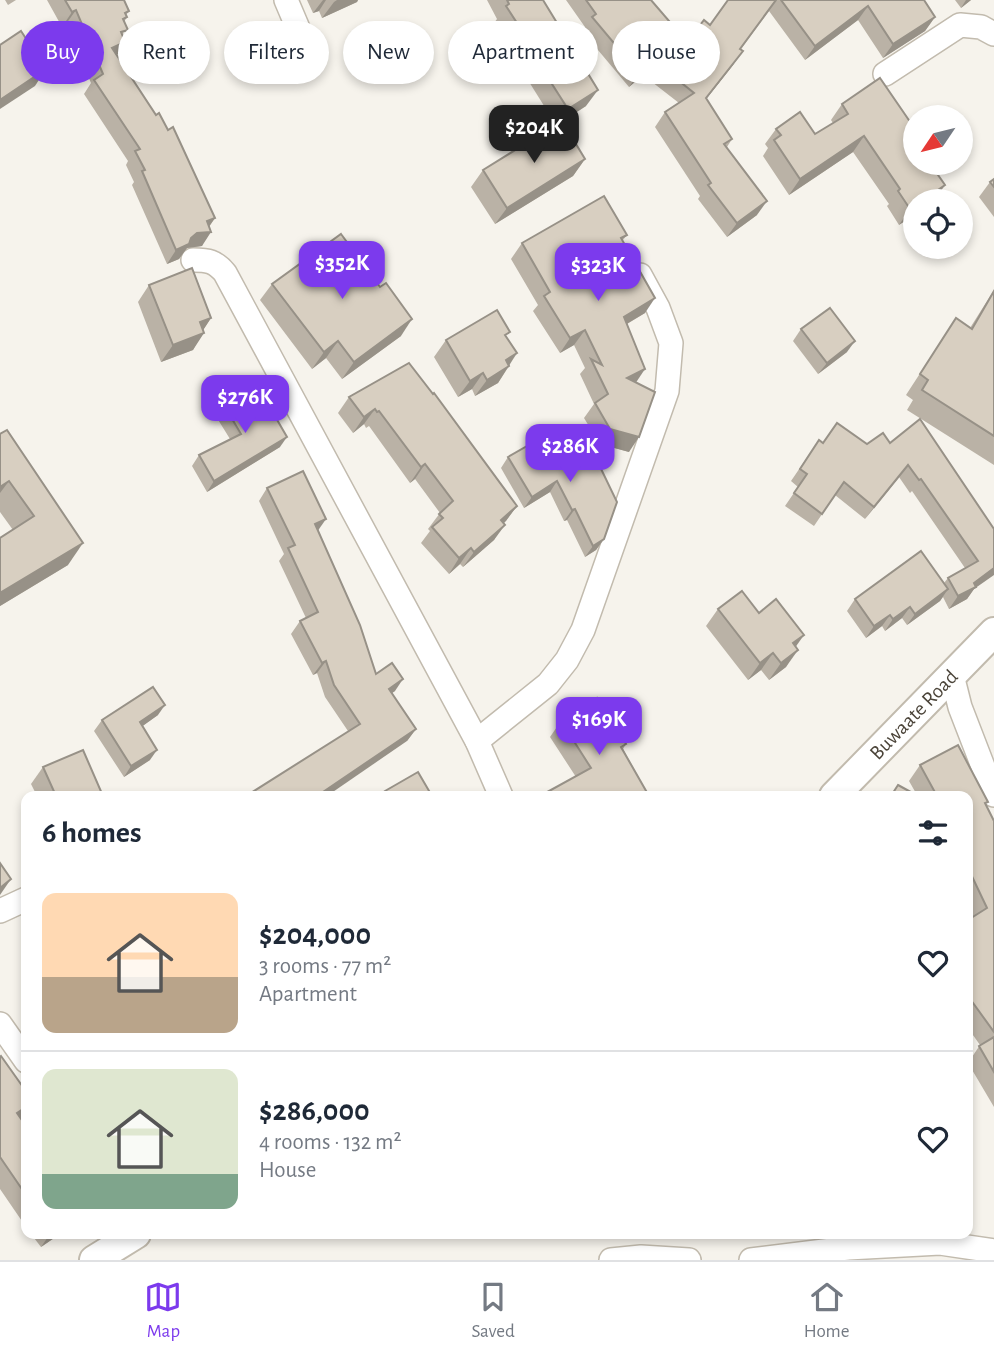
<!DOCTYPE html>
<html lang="en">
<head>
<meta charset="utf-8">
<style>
  body { margin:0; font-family:"Alegreya Sans",sans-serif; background:#f6f6f7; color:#1f2937; height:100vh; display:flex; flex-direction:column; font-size:26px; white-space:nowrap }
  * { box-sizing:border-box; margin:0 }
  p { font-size:23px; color:#747a83 }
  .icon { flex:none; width:38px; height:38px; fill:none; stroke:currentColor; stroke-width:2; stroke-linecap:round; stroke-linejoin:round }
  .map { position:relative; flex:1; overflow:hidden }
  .drawer { position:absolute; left:21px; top:791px; width:952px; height:448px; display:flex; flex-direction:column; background:#fff; border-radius:14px; box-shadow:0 4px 10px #0003 }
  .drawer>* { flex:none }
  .hud { position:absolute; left:21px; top:21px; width:952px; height:63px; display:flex; gap:14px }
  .needle { width:46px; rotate:235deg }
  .buttons { position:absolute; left:903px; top:105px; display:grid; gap:14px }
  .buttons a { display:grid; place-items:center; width:70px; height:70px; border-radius:50%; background:#fff; box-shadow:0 4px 10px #0003; font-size:35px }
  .price { position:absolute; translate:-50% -60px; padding:0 16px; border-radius:14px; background:#7c3aed; color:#fff; font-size:23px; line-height:46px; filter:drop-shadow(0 2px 4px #0008) }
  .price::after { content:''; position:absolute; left:50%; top:42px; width:21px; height:16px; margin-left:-10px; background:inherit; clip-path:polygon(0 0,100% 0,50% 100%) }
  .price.active { background:#222; color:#fff }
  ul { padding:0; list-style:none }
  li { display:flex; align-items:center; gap:21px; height:175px; padding:0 21px }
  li+li { border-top:2px solid #e0e1e3 }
  li span { display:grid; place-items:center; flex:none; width:196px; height:140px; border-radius:14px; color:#555 }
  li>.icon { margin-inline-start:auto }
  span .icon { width:84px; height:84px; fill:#fffc; stroke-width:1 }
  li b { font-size:30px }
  h2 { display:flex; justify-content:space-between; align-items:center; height:84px; padding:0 21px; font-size:30px }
  .tag { padding:0 24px; border-radius:32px; background:#fff; box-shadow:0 4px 10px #0003; font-size:24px; line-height:63px }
  .tag.active { background:#7c3aed; color:#fff }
  .tab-bar { display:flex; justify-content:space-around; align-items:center; height:98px; border-top:2px solid #e0e1e3; background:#fff; font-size:19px; color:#747a83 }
  .tab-bar a { display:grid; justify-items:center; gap:4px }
  .tab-bar .active { color:#7c3aed }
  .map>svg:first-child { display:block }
</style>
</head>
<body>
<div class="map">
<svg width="994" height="1260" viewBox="0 0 994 1260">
  <rect width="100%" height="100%" fill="#f6f3ec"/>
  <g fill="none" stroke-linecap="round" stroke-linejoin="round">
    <defs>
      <g id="minor">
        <polyline points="286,0 300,33"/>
        <polyline points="885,74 960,25 981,27 994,34"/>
        <path d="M193,260C208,260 215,261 225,273L477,741L501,796"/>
        <polyline points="952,675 960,707 994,795"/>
        <polyline points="477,741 548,684 567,660 583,630 667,391 671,343 658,308 640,275"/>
        <polyline points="0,911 26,899"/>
        <polyline points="0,1024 26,1061"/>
        <polyline points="611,1260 641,1257 689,1260"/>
        <polyline points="751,1260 848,1248 940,1243 994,1251"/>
      </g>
      <g id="tertiary">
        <path id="s1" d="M834,796L994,632"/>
        <polyline points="94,1260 136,1234"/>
      </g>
    </defs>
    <use href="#minor" stroke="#c2bbae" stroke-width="26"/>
    <use href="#tertiary" stroke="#c2bbae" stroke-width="32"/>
    <use href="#minor" stroke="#fff" stroke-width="23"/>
    <use href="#tertiary" stroke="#fff" stroke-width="28"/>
  </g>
  <g fill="#bab2a6">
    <polygon points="5,0 16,0 8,5"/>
    <polygon points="47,0 124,0 129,11 126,15 127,17 124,22 123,37 125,42 117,55 215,218 209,227 202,246 187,248 179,259 167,264 132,185 134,182 126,165 128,161 84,94 91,83 66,24 62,27"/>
    <polygon points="307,0 358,0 357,2 322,18 319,11 313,13"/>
    <polygon points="487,0 543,0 586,106 562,122 585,159 573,176 495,224 471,187 483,170 556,125 516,61 518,58 494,23 497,19"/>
    <polygon points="566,0 651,0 687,42 710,25 728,0 924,0 935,17 925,31 883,58 858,20 805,60 769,11 741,49 733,65 706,99 732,139 727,147 757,215 727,237 698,199 700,196 655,127 665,112 679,103 643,75 629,87 582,31 585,27"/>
    <polygon points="955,0 971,0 961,8"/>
    <polygon points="842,104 942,168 915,201 915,214 899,225 887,206 889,204 853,152 789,195 763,156 768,148 765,144 776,129 815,134 833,123 831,120"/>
    <polygon points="994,179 994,217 979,197 990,182"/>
    <polygon points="627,235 622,241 645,313 627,324 636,382 629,452 600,444 584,418 594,404 580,374 585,368 574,345 560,353 533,311 538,305 511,259 522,243"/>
    <polygon points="272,284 401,336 342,379 326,358 312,369 260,300"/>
    <polygon points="149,285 211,318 203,330 193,350 161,362 138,302"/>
    <polygon points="994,290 994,465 907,410 913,400 906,395 956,318 970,328"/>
    <polygon points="801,329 847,352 818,374 793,341"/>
    <polygon points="506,338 509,366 498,383 475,396 472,389 458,397 434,357 446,340"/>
    <polygon points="409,363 517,506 504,523 494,540 463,567 460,564 449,574 421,543 430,531 428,529 440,513 415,479 410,483 369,426 366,428 364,424 353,433 338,413 349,397"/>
    <polygon points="225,407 280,447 207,492 192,466 199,455 230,439 217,418"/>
    <polygon points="0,434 68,565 0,606 0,538 13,530 0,512"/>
    <polygon points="541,438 604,539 596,550 585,557 567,520 564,521 550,492 524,508 501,468 508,457"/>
    <polygon points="819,440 823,443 867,444 890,443 994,529 974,589 967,599 949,609 943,597 940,601 907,625 902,618 885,631 882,626 866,638 847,611 855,599 944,583 948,578 965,568 912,491 910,493 899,477 865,519 835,495 814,526 785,506 798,487 791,481"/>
    <polygon points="267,488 318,530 376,674 395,691 392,693 416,729 407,741 348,731 325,697 317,673 313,675 291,634 300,621 306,618 279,561 284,554 259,501"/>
    <polygon points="718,609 759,613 796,646 786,667 769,680 761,670 748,680 706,626"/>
    <polygon points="158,715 142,726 150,760 124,777 94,731 102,720"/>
    <polygon points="561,721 626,744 623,749 649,796 576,777 550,737"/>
    <polygon points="920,765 986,804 994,821 994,1107 968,1063 980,1045 968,1028 968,920 973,917 968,907 968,796 890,796 898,785 917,795 909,781"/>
    <polygon points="43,767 103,796 37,796 31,784"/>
    <polygon points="0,1057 23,1087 26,1084 26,1115 21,1119 26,1126 26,1227 0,1189"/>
    <polygon points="31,1234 60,1234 41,1247"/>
  </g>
  <g fill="#979187">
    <polygon points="323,0 326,0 319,11 313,13"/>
    <polygon points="337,0 358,0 357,2 322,18 334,2"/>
    <polygon points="966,0 971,0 961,8"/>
    <polygon points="868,6 858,20 805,60 815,46"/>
    <polygon points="76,10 66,24 62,27 72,12"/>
    <polygon points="935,17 925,31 883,58 893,44"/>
    <polygon points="125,42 116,57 112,48"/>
    <polygon points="743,51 733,65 696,112 706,98"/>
    <polygon points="653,60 643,75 629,87 639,73"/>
    <polygon points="46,69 35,86 0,109 0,100"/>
    <polygon points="598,90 586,106 556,125 568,109"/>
    <polygon points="864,136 853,152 789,195 800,179"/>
    <polygon points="585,159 573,176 495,224 507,208"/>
    <polygon points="945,185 934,201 922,201"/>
    <polygon points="767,201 757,215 727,237 737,223"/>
    <polygon points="915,206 915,214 899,225 910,209"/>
    <polygon points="215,218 205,232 211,232 202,246 187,248 179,259 167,264 176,250 191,238 207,221"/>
    <polygon points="655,298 645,313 613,332 624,317"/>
    <polygon points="211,318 200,335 204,333 193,350 161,362 173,345 200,322"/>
    <polygon points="412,319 401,336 342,379 354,362"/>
    <polygon points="585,330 574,345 560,353 570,338"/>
    <polygon points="338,341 326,358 312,369 324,352"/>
    <polygon points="855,341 847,352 818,374 827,363"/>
    <polygon points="517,353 498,383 475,396 487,380 506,360"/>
    <polygon points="645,369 635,384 627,378"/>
    <polygon points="483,373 472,389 458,397 470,381"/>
    <polygon points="375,409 364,424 353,433 364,417"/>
    <polygon points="610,429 639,437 629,452 600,444"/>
    <polygon points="287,437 280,447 207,492 214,481"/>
    <polygon points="425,464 415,479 410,483 421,467"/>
    <polygon points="908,465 899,477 865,519 874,507"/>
    <polygon points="9,481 0,493 0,487"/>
    <polygon points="557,481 550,492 524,508 532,497"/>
    <polygon points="517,506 506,521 490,535 501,520"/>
    <polygon points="575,509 567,520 564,521 572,510"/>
    <polygon points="326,519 317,532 315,524"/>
    <polygon points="505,525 494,540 463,567 474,552"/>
    <polygon points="604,539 596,550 585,557 593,546"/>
    <polygon points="83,543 68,565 0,606 0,593"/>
    <polygon points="471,548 460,564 449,574 459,558"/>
    <polygon points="994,568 994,575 974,589 967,599 949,609 958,596 974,583"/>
    <polygon points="948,589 940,601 907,625 915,614"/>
    <polygon points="910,607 902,618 885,631 893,619"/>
    <polygon points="890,615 882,626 866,638 874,626"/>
    <polygon points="804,635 792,652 793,643"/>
    <polygon points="798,650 786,667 769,680 781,663"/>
    <polygon points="773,653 761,670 748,680 760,663"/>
    <polygon points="326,661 317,673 313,675 322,663"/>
    <polygon points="403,679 395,691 380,701 389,689"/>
    <polygon points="165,705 158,715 133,733 140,722"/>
    <polygon points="416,729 407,741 327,796 317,796"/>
    <polygon points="157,750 150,760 124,777 131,766"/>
    <polygon points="11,879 0,895 0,888"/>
    <polygon points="26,1107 26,1115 6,1129 17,1113"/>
    <polygon points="50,1234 60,1234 41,1247"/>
  </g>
  <g fill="#d8cfc1" stroke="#979187" stroke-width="2">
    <polygon points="65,0 124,0 129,11 125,13 127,17 123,19 128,30 121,32 125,42 112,48 156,115 159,113 168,130 173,127 215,218 207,221 211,232 197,233 191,238 189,244 176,250 142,171 145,170 135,151 140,149 94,80 103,74 76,10 72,12"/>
    <polygon points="507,0 543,0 598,90 568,109 527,45 530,43 506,6 509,4"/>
    <polygon points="586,0 651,0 687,42 704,20 710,25 728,0 776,0 740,49 743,51 706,98 732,139 724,144 767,201 737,223 708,185 711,183 665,112 694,93 653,60 639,73 592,17 596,14"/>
    <polygon points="781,0 924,0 935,17 893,44 868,6 815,46"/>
    <polygon points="21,31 46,69 0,100 0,45"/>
    <polygon points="880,78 915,129 915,163 939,163 942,168 936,172 945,185 922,201 915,201 915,206 910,209 898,191 900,189 864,136 800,179 774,140 781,135 776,129 800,112 815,134 848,114 842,104"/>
    <polygon points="562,121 585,159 507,208 483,170"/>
    <polygon points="994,179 994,187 990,182"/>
    <polygon points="604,196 627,235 621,238 655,298 624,317 645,369 627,378 655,392 639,437 610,429 595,403 608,394 591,359 602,365 585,330 570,338 544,296 550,292 522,243"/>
    <polygon points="341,234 380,287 386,283 412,319 354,362 338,341 324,352 272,284"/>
    <polygon points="192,268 211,318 200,322 204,333 173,345 149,285"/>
    <polygon points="994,291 994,436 922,390 928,380 920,374 956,318 972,329"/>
    <polygon points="830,308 855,341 827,363 801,329"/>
    <polygon points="497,310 510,332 505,335 517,353 506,360 509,366 487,380 483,373 470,381 446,340"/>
    <polygon points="409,363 433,394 434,393 517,506 501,520 505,525 474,552 471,548 459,558 432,527 443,518 439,514 453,501 425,464 421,467 379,411 377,412 375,409 364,417 349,397"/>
    <polygon points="258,387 287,437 214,481 199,455 241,434 225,407"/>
    <polygon points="920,419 994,529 994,568 974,583 976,587 958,596 948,578 978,561 921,479 919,480 908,465 874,507 844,482 822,514 794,493 807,474 800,469 819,440 823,443 837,423 867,444 883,433 890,443"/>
    <polygon points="7,430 83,543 0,593 0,538 34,516 9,481 0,487 0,434"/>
    <polygon points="541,438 557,464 590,446 617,502 604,539 593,546 575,509 572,510 557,481 532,497 508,457"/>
    <polygon points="303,471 326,519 315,524 360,625 376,674 392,663 403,679 389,689 416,729 317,796 246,796 360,724 334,685 326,661 322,663 300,621 318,612 288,548 295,545 267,488"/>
    <polygon points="921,551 948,589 915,614 910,607 893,619 890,615 874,626 855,599"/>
    <polygon points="742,591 759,613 776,599 804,635 793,643 798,650 781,663 773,653 760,663 718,609"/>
    <polygon points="153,687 165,705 140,722 157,750 131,766 102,720"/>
    <polygon points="597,698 626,744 621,747 649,796 540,796 591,768 561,721"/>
    <polygon points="958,745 988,802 985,803 994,821 994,1032 968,996 968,920 987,908 968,868 968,796 937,796 920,765"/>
    <polygon points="83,750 103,796 56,796 43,767"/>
    <polygon points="418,772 432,796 388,796 385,791"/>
    <polygon points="898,785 918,796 891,796"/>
    <polygon points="0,863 11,879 0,888"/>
    <polygon points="994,1037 994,1072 979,1046"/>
    <polygon points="1,1056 23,1087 26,1084 26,1107 17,1113 26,1126 26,1195 0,1157 0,1057"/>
  </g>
  <g text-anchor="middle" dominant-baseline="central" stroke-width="5" stroke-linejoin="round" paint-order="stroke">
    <g font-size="21" fill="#4b4439" stroke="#fff">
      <text stroke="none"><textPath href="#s1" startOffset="114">Buwaate Road</textPath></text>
    </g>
  </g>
</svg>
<div class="buttons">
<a><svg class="needle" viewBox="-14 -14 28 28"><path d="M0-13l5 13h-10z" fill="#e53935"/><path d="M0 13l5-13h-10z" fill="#747a83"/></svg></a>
<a><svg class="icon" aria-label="locate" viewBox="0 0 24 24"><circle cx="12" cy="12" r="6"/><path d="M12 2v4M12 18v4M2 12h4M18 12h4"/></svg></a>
</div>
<b class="price active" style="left:534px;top:165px">$204K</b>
<b class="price" style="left:342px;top:301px">$352K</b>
<b class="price" style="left:598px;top:303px">$323K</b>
<b class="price" style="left:245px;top:435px">$276K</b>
<b class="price" style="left:570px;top:484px">$286K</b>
<b class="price" style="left:599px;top:757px">$169K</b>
<div class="hud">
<a class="tag active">Buy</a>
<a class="tag">Rent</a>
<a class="tag">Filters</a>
<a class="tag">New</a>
<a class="tag">Apartment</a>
<a class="tag">House</a>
</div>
<section class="drawer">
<h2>6 homes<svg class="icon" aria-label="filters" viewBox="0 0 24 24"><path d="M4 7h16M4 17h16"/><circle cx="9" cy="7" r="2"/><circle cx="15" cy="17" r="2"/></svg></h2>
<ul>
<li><span style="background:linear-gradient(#ffd9b3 60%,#b9a48a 0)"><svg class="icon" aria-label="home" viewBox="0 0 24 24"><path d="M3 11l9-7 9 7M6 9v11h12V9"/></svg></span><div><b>$204,000</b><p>3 rooms · 77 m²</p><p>Apartment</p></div><svg class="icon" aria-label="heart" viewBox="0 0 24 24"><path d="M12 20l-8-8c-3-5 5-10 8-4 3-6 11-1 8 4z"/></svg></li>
<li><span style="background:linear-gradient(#dfe7d0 75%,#7fa58c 0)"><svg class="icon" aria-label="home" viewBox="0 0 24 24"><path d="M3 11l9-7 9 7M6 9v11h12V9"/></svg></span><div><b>$286,000</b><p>4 rooms · 132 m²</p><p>House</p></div><svg class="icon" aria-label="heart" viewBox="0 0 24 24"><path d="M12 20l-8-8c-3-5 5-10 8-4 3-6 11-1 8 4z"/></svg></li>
</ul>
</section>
</div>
<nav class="tab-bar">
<a class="active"><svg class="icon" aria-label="map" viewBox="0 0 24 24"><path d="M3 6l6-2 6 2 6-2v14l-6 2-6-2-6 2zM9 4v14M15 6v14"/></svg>Map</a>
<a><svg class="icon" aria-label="saved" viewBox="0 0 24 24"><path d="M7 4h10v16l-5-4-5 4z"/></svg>Saved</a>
<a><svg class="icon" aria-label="home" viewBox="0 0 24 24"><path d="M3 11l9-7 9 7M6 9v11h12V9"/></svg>Home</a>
</nav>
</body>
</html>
